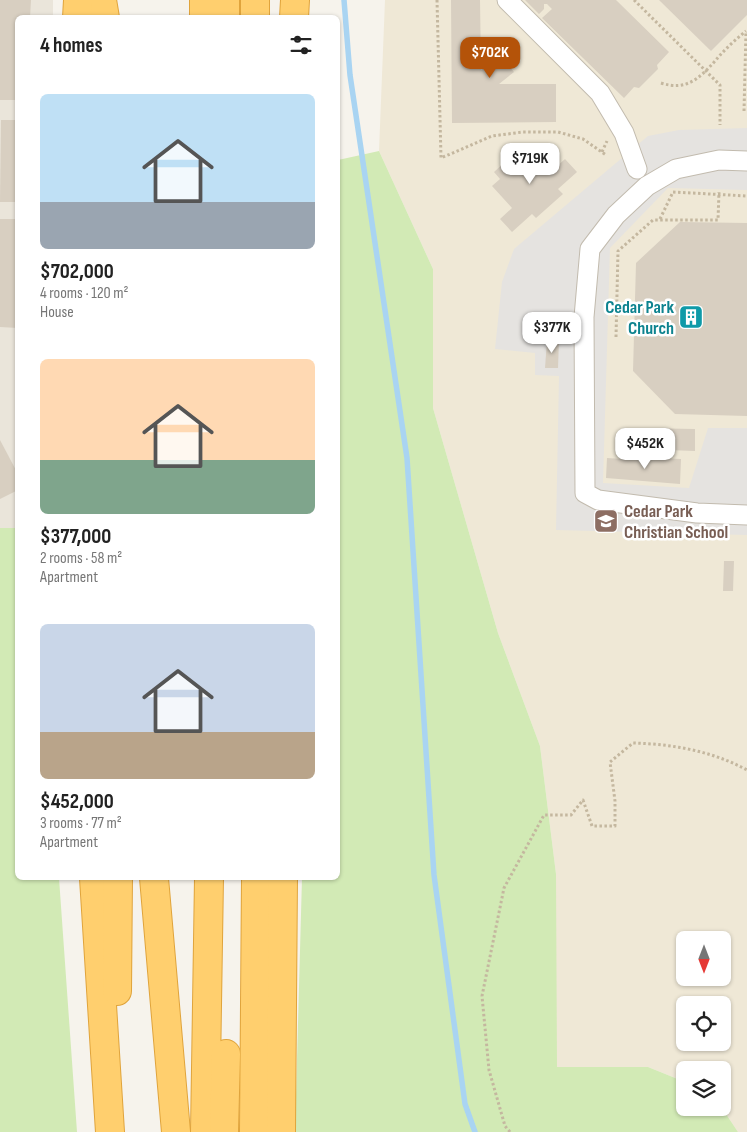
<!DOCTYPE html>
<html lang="en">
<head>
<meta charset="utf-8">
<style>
  body { margin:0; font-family:"Sofia Sans Condensed",sans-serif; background:#f6f6f6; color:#222; height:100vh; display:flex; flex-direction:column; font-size:19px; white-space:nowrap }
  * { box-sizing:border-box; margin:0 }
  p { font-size:16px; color:#767676 }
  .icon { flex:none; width:28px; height:28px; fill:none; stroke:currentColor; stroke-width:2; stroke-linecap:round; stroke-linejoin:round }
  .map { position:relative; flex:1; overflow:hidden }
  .sheet { position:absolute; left:15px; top:15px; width:325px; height:865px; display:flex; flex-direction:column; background:#fff; border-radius:8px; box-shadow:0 1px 4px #0004 }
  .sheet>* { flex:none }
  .needle { width:32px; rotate:180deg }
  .tools { position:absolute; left:676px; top:931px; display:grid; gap:10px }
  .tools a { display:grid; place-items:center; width:55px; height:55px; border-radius:8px; background:#fff; box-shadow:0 1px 4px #0004; font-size:25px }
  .price { position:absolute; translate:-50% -42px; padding:0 11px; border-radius:10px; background:#fff; color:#222; font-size:16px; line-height:32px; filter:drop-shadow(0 1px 2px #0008) }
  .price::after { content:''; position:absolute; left:50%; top:30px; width:15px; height:11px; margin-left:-8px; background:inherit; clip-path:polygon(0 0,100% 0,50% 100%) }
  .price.selected { background:#b45309; color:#fff }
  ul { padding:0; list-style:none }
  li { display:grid; align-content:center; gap:10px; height:265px; padding:0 25px }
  li span { display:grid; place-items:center; height:155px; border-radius:8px; color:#555 }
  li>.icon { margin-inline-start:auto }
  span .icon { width:90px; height:90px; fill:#fffc; stroke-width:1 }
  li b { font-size:21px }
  h2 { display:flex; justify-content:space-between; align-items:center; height:60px; padding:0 25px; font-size:21px }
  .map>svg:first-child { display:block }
</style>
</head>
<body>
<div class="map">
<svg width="747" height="1132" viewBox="0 0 747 1132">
  <rect width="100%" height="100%" fill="#f6f3ec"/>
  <polygon fill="#eae5da" points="0,0 53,0 53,17 18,18 17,528 0,528"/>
  <path fill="#efe8d6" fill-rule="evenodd" d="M385,0H747V1132H738L722,1108V1070H685V1082L648,1067H556V874L540,746L498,633L433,408V269L379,151ZM685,940H722V978H685ZM685,1005H722V1042H685Z"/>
  <g fill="#d2eab5">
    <polygon points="379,151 433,269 433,408 498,633 540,746 556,874 557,1067 648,1067 685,1082 685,1108 722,1108 738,1132 295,1132 302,878 338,878 338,160"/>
    <polygon points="0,528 17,528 18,878 59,878 77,1132 0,1132"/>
  </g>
  <polygon fill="#e5e3e0" points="747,128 747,190 668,188 610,248 603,483 689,488 708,428 747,428 747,535 556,530 559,376 535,375 535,353 495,349 502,282 514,249 648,136 679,130"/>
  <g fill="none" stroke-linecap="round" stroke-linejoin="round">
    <polyline stroke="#a9d4f2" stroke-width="5.5" points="344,0 350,75 407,458 434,875 465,1104 475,1132"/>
  </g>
  <g fill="#d8cfc1">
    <polygon points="0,0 31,0 30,18 18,18 18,100 0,100"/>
    <polygon points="451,0 480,0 481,70 499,54 514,72 499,84 556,84 556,122 452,123"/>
    <polygon points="525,0 616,0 669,52 657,65 658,69 639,88 634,87 624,98 542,18 552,9 547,4 544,4 544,9 539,14"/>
    <polygon points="659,0 747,0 747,15 711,51"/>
    <polygon points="1,120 18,120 18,202 0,202"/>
    <polygon points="533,146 554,169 565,159 577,172 558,189 563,194 536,218 532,214 512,232 500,219 512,208 492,186 500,179 494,172 520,148 525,153"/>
    <polygon points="0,219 18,219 18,328 0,327"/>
    <polygon points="680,222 747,223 747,416 675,414 633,371 636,263"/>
    <polygon points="547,340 559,341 558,368 545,368"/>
    <polygon points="641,428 695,429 695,451 641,449"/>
    <polygon points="0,440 18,474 18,490 0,499"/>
    <polygon points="639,457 681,459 680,484 606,478 607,458 638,460"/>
    <polygon points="724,561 734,561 733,591 723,591"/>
  </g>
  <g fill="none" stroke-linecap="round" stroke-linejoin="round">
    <defs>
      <g id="minor">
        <polyline points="507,0 600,93 624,133 637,169"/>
        <polyline points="747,161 719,160 676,169 647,186 616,215 590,249 584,317 585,493 598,500 697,513 747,515"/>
      </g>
      <g id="highway">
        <polyline points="102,0 105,18"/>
        <polyline points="204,0 204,18"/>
        <polyline points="225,0 225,18"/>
        <polyline points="255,0 255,18"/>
        <polyline points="77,18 78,0"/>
        <polyline points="294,18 295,0"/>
        <polyline points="94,878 110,1132"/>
        <polyline points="154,878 176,1132"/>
        <polyline points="117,991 118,878"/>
        <polyline points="205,1132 209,878"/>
        <polyline points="224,1132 226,1054"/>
        <polyline points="254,1132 256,878"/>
        <polyline points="281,1132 283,878"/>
      </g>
    </defs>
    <use href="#minor" stroke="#c2bbae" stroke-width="21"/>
    <use href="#highway" stroke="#e0a43c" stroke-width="30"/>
    <g stroke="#c4b79f" stroke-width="3" stroke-dasharray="2.5 2.5" stroke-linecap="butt">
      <polyline points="437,0 441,158 492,136 523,132 558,132 583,139 606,155"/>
      <polyline points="634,0 720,85 720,125"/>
      <path d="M661,83C686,91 699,79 715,61C724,50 735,40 746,31"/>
      <polyline points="744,111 746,31"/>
      <polyline points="602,152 607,141"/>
      <polyline points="660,219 673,192 747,196"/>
      <polyline points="616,337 618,251 653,220 718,220 719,192"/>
      <path d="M510,1132L505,1126L489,1070L482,996L504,888L544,815H571L583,800L592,826H615V801L610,762L633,743C672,744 712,751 747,770"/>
    </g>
    <use href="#minor" stroke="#fff" stroke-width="19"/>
    <use href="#highway" stroke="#ffcf6e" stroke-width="28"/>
  </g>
  <defs>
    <symbol id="building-square" viewBox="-11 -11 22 22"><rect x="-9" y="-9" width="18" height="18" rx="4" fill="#0f9aa8" stroke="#fff"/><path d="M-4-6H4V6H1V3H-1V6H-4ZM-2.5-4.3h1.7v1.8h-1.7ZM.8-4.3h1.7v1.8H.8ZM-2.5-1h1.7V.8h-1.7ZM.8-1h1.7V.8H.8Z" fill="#fff"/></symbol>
    <symbol id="school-square" viewBox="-11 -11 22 22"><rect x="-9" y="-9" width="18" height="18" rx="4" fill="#8d6e63" stroke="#fff"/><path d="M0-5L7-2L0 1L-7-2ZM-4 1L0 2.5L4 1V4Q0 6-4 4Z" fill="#fff"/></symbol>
  </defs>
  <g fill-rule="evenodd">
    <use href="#building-square" x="677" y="303" width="28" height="28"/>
    <use href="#school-square" x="592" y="507" width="28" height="28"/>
  </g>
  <g text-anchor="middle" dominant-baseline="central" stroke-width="5" stroke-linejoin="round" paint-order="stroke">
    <g font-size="18" font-weight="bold" fill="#0d838f" stroke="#fff" text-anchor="end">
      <text x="674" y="307">Cedar Park<tspan x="674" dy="21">Church</tspan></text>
    </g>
    <g font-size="18" font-weight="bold" fill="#785e54" stroke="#fff" text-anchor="start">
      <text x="624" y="511">Cedar Park<tspan x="624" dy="21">Christian School</tspan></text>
    </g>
  </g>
</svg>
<div class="tools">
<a><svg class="needle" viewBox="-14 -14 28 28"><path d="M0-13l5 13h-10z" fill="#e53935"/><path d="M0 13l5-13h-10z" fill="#767676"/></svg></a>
<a><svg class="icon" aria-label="locate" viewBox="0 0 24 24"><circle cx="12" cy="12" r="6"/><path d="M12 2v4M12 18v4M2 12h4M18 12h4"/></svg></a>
<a><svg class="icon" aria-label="layers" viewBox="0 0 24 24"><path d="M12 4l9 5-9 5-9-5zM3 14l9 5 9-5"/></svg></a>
</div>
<b class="price selected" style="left:490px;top:79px">$702K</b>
<b class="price" style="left:530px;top:185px">$719K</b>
<b class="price" style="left:552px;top:354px">$377K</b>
<b class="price" style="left:645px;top:470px">$452K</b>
<section class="sheet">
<h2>4 homes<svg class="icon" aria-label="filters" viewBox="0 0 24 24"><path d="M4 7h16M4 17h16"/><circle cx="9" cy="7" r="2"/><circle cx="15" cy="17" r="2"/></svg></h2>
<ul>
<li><span style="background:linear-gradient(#bfe0f5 70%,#9aa5b1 0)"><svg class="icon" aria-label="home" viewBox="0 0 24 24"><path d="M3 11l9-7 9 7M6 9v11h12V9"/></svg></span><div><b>$702,000</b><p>4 rooms · 120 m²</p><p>House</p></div></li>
<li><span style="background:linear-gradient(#ffd9b3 65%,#7fa58c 0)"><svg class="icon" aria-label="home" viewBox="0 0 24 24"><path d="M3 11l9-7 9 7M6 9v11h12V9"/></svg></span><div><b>$377,000</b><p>2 rooms · 58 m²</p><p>Apartment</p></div></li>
<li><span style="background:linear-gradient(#c9d6e8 70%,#b9a48a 0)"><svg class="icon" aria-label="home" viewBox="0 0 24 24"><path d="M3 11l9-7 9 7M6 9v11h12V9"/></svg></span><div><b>$452,000</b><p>3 rooms · 77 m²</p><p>Apartment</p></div></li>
</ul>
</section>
</div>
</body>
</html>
